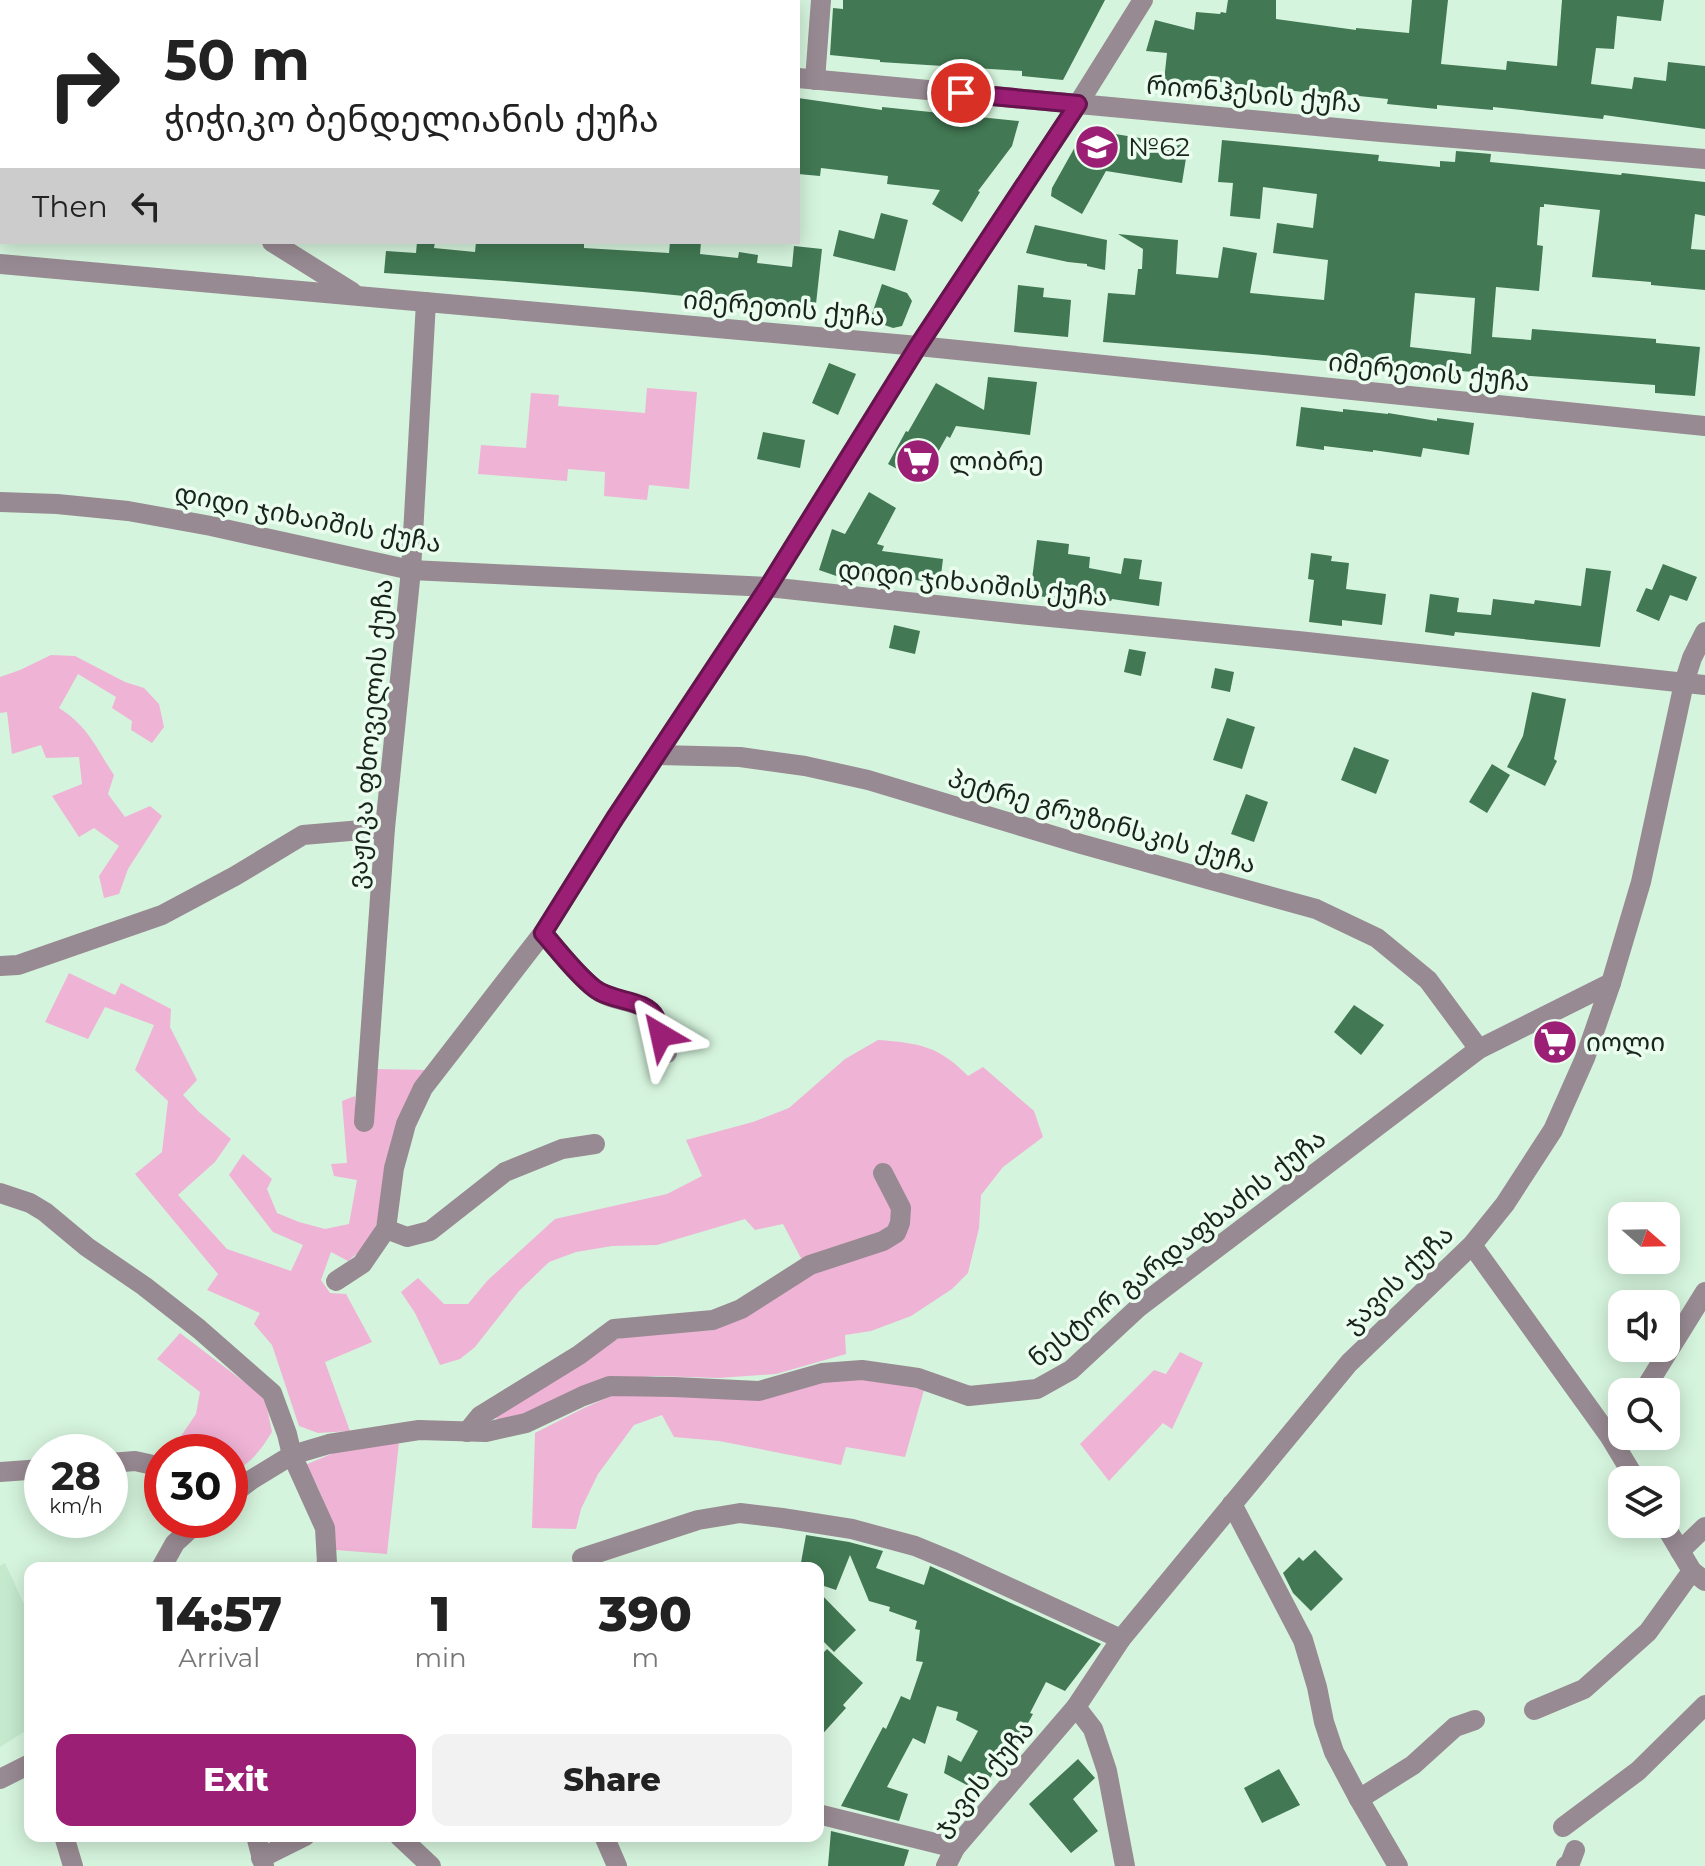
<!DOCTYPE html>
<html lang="en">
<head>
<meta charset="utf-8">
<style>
  :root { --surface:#fff; --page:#f2f2f2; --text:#222; --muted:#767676; --accent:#9c1f76 }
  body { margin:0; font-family:Montserrat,"Noto Sans Georgian",sans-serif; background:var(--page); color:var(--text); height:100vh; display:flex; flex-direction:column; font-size:30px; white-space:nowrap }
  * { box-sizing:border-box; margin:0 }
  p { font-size:26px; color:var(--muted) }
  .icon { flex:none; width:44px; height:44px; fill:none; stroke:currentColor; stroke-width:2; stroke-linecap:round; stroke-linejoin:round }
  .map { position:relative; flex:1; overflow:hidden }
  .drawer { position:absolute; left:24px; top:1562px; width:800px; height:280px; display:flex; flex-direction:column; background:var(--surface); border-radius:16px; box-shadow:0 4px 20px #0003 }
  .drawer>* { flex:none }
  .guide { position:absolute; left:0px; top:0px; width:800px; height:244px; box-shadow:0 4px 20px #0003; background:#fff; color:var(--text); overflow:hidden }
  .needle { width:52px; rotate:110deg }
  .controls { position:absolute; left:1608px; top:1202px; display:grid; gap:16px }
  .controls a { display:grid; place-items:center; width:72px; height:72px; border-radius:16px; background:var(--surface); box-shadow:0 4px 20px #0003; font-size:40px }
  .speed { position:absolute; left:24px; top:1434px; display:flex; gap:16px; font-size:40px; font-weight:700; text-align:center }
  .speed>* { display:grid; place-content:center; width:104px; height:104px; border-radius:50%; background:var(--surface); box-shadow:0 4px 20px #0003; line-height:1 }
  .speed small { font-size:20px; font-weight:400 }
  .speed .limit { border:12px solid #d22; background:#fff; color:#111 }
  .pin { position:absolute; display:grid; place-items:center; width:68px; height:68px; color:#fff; margin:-34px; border:4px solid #fff; border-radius:50%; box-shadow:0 2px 8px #0007 }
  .me { position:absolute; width:88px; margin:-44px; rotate:324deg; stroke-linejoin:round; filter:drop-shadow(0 0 6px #0008) }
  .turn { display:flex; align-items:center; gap:28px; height:168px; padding:0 32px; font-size:36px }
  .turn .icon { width:104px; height:104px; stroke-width:2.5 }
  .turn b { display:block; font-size:56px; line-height:68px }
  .then { display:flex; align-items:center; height:76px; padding:0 32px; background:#0003; gap:16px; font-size:30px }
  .eta { display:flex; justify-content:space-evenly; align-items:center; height:136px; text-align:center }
  .eta b { font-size:48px; font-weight:800; line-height:56px }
  .action { display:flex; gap:16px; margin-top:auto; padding:16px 32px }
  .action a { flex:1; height:92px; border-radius:16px; background:var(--accent); color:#fff; font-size:32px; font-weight:800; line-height:92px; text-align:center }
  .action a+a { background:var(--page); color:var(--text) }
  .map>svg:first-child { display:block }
</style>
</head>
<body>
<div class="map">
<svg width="1705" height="1866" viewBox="0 0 1705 1866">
  <rect width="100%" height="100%" fill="#d5f4dd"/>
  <path fill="#c4e9cd" d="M 5,1563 L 30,1617 L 30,1728 L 0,1747 L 0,1566 Z"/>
  <g fill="#efb3d5">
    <path d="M 647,388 L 697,392 L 689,489 L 649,485 L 647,500 L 604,496 L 605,472 L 568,469 L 567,481 L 478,474 L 481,445 L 526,448 L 531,393 L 559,395 L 558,406 L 645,413 Z"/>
    <path d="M 51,655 L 75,656 L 125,682 L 144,688 L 159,704 L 164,727 L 152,743 L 131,730 L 132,721 L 112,708 L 116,697 L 78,674 L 59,708 C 88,726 96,748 114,775 L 108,794 L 125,817 L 150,806 L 162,816 L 128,869 L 119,894 L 104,898 L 99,876 L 119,846 L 94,828 L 79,837 L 52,796 L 82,784 L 79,757 L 46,758 L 41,745 L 12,754 L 7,712 L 0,713 L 0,677 L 20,670 Z"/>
    <path d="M 69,973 L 115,995 L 121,983 L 171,1009 L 170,1027 L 197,1080 L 183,1095 L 199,1112 L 231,1139 L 215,1162 L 178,1195 L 227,1249 L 291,1271 L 303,1245 L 273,1232 L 229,1175 L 243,1154 L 272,1179 L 267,1189 L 277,1213 L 299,1222 L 325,1229 L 349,1224 L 357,1180 L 334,1176 L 331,1164 L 347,1163 L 342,1101 L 355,1096 L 356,1122 L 376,1069 L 429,1070 L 377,1223 L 367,1245 L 348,1261 L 331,1252 L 321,1280 L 330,1293 L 346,1294 L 372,1342 L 325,1362 L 350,1431 L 318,1433 L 299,1426 L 272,1345 L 254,1324 L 260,1313 L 207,1290 L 218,1274 L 135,1174 L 162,1152 L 168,1101 L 135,1070 L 154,1025 L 105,1007 L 88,1039 L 45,1022 Z"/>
    <path d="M 878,1040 C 919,1043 939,1046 968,1076 L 983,1067 L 1034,1111 L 1043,1137 L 1003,1167 L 981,1195 L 979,1228 L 968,1273 L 952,1289 L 911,1316 L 871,1331 L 845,1335 L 846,1354 L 776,1374 L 719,1378 L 656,1376 L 621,1379 L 501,1422 L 496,1418 L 501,1412 L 584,1357 L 617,1339 L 644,1334 L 714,1330 L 760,1305 L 803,1262 L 783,1224 L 755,1230 L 745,1219 L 657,1245 L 612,1246 L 576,1252 L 549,1262 L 519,1291 L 475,1347 L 460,1359 L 440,1365 L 415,1313 L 401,1292 L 418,1278 L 444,1304 L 468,1304 L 487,1281 L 555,1219 L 667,1194 L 702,1176 L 686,1140 L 753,1122 L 789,1108 L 845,1059 Z"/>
    <path d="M 180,1333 L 265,1398 L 272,1432 C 260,1451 251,1464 230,1474 L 230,1452 L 187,1452 L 177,1442 L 196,1414 L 200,1392 L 157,1359 Z"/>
    <path d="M 1180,1352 L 1203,1363 L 1172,1429 L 1163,1423 L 1109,1481 L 1080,1444 L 1154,1370 L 1166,1374 Z"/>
    <path d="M 843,1378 L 879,1380 L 924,1390 L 905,1457 L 846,1447 L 841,1465 L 719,1441 L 674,1437 L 662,1415 L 634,1425 L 598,1474 L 581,1509 L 576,1529 L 532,1528 L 535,1433 L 584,1408 L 618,1393 Z"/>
    <path d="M 399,1442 L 387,1554 L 336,1550 C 330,1519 323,1491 305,1465 L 343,1449 Z"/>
  </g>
  <g fill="#427853" fill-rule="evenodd">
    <path d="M 843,0 L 1105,0 L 1063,80 L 1022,76 L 1022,71 L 880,62 L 880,60 L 830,55 L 833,8 L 843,9 Z"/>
    <path d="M 1228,0 L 1276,0 L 1276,19 L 1356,30 L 1356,28 L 1409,33 L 1412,0 L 1448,0 L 1441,64 L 1506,70 L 1507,61 L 1557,66 L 1562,0 L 1664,0 L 1661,21 L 1617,16 L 1614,49 L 1596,48 L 1591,84 L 1632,89 L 1634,77 L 1666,81 L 1668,62 L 1705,66 L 1705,129 L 1604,115 L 1603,119 L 1493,107 L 1493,110 L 1437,105 L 1437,109 L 1387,104 L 1388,99 L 1320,92 L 1320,94 L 1212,81 L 1211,86 L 1164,81 L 1167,53 L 1146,51 L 1155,20 L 1194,30 L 1196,12 L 1220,14 L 1221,12 L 1226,13 Z"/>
    <path d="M 798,98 L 882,110 L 882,107 L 1019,121 L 1012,146 L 978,191 L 980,192 L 962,222 L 932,204 L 940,190 L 887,184 L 888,176 L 821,168 L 820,176 L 798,174 Z"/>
    <path d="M 1085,129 L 1188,146 L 1182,183 L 1106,171 L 1082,214 L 1051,196 L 1052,188 Z"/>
    <path d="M 1222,140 L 1379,155 L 1378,161 L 1440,167 L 1440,161 L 1455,162 L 1456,151 L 1480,153 L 1491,154 L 1490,162 L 1621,175 L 1622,173 L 1705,182 L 1705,216 L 1695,214 L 1691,249 L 1705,250 L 1705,290 L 1651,285 L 1651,282 L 1592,277 L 1600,210 L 1544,204 L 1544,207 L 1540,207 L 1537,245 L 1543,246 L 1539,291 L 1496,287 L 1492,337 L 1531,340 L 1532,329 L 1656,339 L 1656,343 L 1700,347 L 1695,396 L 1655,393 L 1655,385 L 1460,371 L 1458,382 L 1433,379 L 1434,371 L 1252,354 L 1103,342 L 1108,293 L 1135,295 L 1138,269 L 1142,269 L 1143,249 L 1118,234 L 1178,240 L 1176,274 L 1218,278 L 1223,247 L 1257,253 L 1250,293 L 1324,300 L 1328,260 L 1273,253 L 1277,223 L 1313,228 L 1317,194 L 1263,187 L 1260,219 L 1230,216 L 1233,183 L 1218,182 ZM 1415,293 L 1475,298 L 1471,354 L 1410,347 Z"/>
    <path d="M 881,213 L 908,220 L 895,271 L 833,256 L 839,230 L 874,239 Z"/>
    <path d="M 1035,225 L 1107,240 L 1105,270 L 1087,266 L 1087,264 L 1068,262 L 1026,253 Z"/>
    <path d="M 417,242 L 435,242 L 434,248 L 475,252 L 476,242 L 584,242 L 584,248 L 669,253 L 670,242 L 701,242 L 700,254 L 738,258 L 739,252 L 758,255 L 757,263 L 792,267 L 794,246 L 822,249 L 815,313 L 715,302 L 715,299 L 643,292 L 505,281 L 384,273 L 386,251 L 416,253 Z"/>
    <path d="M 882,284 L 907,293 L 912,301 L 902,326 L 893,328 L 870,320 Z"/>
    <path d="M 1018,285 L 1044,288 L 1043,297 L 1071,300 L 1068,337 L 1014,332 Z"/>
    <path d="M 829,363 L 856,374 L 838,415 L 812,403 Z"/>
    <path d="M 988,377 L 1037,382 L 1030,435 L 956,426 L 950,438 L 947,436 L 921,482 L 888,464 L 906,431 L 908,432 L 936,383 L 984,410 Z"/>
    <path d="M 1301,407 L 1343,412 L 1343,409 L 1388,414 L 1388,413 L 1437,421 L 1437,418 L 1474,423 L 1469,455 L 1423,448 L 1421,457 L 1373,450 L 1373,452 L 1324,446 L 1324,450 L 1296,446 Z"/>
    <path d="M 763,432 L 805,440 L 800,468 L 757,459 Z"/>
    <path d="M 869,492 L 896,508 L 877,544 L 884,546 L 882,551 L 943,559 L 940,583 L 874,575 L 874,577 L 851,570 L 848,580 L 819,570 L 832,529 L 845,534 Z"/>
    <path d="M 1037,540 L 1069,544 L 1068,554 L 1090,557 L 1089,568 L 1121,574 L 1124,558 L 1142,560 L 1139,579 L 1162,582 L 1159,606 L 1112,599 L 1111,601 L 1085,597 L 1084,602 L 1030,595 Z"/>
    <path d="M 1311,553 L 1332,556 L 1331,561 L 1349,563 L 1346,589 L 1386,594 L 1382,625 L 1342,620 L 1342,626 L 1309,622 L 1314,580 L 1308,579 Z"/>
    <path d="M 1663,564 L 1697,577 L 1687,601 L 1670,595 L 1659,621 L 1636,611 L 1646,588 L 1652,590 Z"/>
    <path d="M 1586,568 L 1611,571 L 1600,647 L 1455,632 L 1454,636 L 1425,632 L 1430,594 L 1459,598 L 1457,612 L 1491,615 L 1493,599 L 1534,604 L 1535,600 L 1581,606 Z"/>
    <path d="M 894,625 L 920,631 L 915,654 L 889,648 Z"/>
    <path d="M 1129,649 L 1146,652 L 1141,676 L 1124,672 Z"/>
    <path d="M 1215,668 L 1234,672 L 1230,692 L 1211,688 Z"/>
    <path d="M 1532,692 L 1566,699 L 1554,759 L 1557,761 L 1545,786 L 1507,767 L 1523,736 Z"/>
    <path d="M 1227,718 L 1255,727 L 1242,769 L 1213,760 Z"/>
    <path d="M 1354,747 L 1389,760 L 1376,794 L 1341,780 Z"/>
    <path d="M 1492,764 L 1510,775 L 1487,813 L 1469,802 Z"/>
    <path d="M 1246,794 L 1268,802 L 1254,842 L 1231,834 Z"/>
    <path d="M 1354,1005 L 1384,1025 L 1361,1055 L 1334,1032 Z"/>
    <path d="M 806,1535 L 849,1542 L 883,1551 L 876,1568 L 924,1585 L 930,1566 L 1101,1644 L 1065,1691 L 1046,1682 L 1030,1713 L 1033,1714 L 1008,1759 L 1003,1755 L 982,1793 L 944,1773 L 948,1755 L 961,1762 L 978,1731 L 956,1720 L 958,1712 L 937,1706 L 925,1744 L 913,1738 L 887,1787 L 908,1794 L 899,1821 L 841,1806 L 883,1727 L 886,1729 L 901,1696 L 910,1700 L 923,1662 L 916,1661 L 920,1630 L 915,1629 L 917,1621 L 889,1611 L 890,1607 L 869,1601 L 850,1555 L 836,1590 L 818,1584 L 818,1568 L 800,1568 Z"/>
    <path d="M 1315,1550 L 1343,1579 L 1311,1611 L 1293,1593 L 1283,1573 L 1299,1557 L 1303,1561 Z"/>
    <path d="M 818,1591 L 856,1630 L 834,1652 L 818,1636 Z"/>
    <path d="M 827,1649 L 863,1683 L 843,1705 L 846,1708 L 818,1739 L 818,1658 Z"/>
    <path d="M 1078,1759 L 1095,1778 L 1073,1799 L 1098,1831 L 1071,1853 L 1029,1804 Z"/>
    <path d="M 1279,1769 L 1300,1805 L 1262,1823 L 1244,1788 Z"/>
    <path d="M 831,1831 L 909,1850 L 904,1866 L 828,1866 Z"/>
  </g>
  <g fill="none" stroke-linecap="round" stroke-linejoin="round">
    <g stroke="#988a92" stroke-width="20">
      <path d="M 0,2 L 2,2"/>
      <path d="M 0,70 L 2,71"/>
      <path d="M 798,78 L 1381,132 L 1705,159"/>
      <path d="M 815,80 L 821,0"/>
      <path d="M 272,242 L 352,292"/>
      <path d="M 0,264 L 918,346 L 1705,426"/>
      <path d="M 0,502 L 57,504 L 128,511 L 211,526 L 411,570 L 768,587 L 1019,614 L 1298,641 L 1705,685"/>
      <path d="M 658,755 L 740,757 L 805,766 L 868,780 L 1081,844 L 1316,909 L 1377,938 L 1428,980 L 1479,1049"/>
      <path d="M 543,933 C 559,951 575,973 594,988 C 611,1003 646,1000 655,1017 C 660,1028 663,1041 667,1053"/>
      <path d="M 0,966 L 18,965 L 162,915 L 235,876 L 303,835 L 385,828"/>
      <path d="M 364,1122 L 385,828 L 411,570 L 426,302"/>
      <path d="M 0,1193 L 30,1203 L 45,1212 L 87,1247 L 144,1286 L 199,1329 L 272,1393 L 287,1434 L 292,1455 L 325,1528 L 327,1563 L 325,1568"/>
      <path d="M 386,1229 L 407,1237 L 430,1231 L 505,1172 L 562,1149 L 595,1144"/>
      <path d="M 1472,1245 L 1610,1437 L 1636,1480"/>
      <path d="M 336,1281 L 362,1264 L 386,1229 L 394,1168 L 402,1139 L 406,1124 L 423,1088 L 543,933 L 615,818 L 768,587 L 918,346 L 1078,104 L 1143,0"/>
      <path d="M 1643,1392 L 1705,1292"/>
      <path d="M 467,1432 L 480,1416 L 579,1355 L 614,1329 L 713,1320 L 741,1309 L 810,1265 L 883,1241 L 896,1233 L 900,1223 L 901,1208 L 883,1173"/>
      <path d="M 110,1463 L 135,1461 L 162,1467"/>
      <path d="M 0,1472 L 42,1469"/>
      <path d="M 1232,1504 L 1303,1640 L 1317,1687 L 1324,1722 L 1334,1752 L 1359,1799 L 1398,1866"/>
      <path d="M 1664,1524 L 1692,1571 L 1705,1581"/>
      <path d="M 1680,1551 L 1705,1527"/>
      <path d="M 582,1558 L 698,1520 L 740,1513 L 782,1518 L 852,1529 L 915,1546 L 954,1562 L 1121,1639"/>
      <path d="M 1076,1707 L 1093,1729 L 1107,1771 L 1125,1866"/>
      <path d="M 1534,1710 L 1584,1689 L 1648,1632 L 1692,1571"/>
      <path d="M 1359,1799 L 1413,1765 L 1455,1727 L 1475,1720"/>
      <path d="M 818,1814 L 955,1848"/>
      <path d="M 1563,1827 L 1638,1771 L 1705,1705"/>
      <path d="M 64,1836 L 73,1866"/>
      <path d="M 256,1836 L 264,1866"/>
      <path d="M 399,1836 L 431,1866"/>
      <path d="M 604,1836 L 617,1866"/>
      <path d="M 261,1858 L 305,1836"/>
      <path d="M 946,1866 L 955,1848 L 1076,1707 L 1121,1639 L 1349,1363 L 1472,1245 L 1505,1204 L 1553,1130 L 1585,1058 L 1611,983"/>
      <path d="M 1566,1866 L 1570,1863 L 1575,1850"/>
    </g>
    <g stroke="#988a92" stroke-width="20">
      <path d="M 230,1496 L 251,1480 L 292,1455 L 329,1444 L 419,1430 L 486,1432 L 526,1423 L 583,1396 L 610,1386 L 674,1387 L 759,1391 L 822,1373 L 862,1370 L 918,1378 L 969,1396 L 1037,1389 L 1071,1370 L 1139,1307 L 1479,1049 L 1611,983 L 1641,882 L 1684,683 L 1692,658 L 1705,632"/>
      <path d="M 161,1568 L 175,1543 L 200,1520"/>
      <path d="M 0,1779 L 30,1764"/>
    </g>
  </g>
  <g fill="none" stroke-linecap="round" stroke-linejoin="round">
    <g stroke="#65144d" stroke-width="20">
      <path id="route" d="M 661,1035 C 659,1030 658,1023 655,1017 C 646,999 611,1002 594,988 C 575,973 559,951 543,933 L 615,818 L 768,587 L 918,346 L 1078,104 L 961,93"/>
    </g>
    <use href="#route" stroke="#9c1f76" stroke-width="14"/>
  </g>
  <defs>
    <g id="school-disc" transform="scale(2.3)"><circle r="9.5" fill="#9c1f76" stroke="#ebfdef"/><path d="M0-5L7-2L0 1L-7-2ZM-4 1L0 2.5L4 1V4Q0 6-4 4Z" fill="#fff"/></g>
    <g id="supermarket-disc" transform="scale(2.3)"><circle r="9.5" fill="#9c1f76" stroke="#ebfdef"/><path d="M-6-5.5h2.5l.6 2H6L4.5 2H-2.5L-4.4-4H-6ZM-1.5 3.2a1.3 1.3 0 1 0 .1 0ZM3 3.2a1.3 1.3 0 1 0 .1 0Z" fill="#fff"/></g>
  </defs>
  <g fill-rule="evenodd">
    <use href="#school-disc" x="1097" y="147"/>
    <use href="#supermarket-disc" x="918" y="461"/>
    <use href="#supermarket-disc" x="1555" y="1042"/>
  </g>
  <g text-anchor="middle" stroke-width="7" stroke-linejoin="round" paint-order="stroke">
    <g font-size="26" fill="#19241c" stroke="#ebfdef">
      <text transform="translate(1254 94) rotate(5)" y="9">რიონჰესის ქუჩა</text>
      <text transform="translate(784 308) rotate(5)" y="9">იმერეთის ქუჩა</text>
      <text transform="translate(1429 372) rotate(6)" y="9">იმერეთის ქუჩა</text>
      <text transform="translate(308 518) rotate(11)" y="9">დიდი ჯიხაიშის ქუჩა</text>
      <text transform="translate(973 583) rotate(6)" y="9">დიდი ჯიხაიშის ქუჩა</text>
      <text transform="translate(370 734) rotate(-85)" y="9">ვაჟიკა ფხოველის ქუჩა</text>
      <text transform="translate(1102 821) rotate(16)" y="9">პეტრე გრუზინსკის ქუჩა</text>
      <text transform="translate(1177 1248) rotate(-38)" y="9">ნესტორ გარდაფხაძის ქუჩა</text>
      <text transform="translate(1398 1279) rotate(-44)" y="9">ჯავის ქუჩა</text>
      <text transform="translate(983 1778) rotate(-50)" y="9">ჯავის ქუჩა</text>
    </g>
    <g font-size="26" fill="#19241c" stroke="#ebfdef" text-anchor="start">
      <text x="1128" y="156">№62</text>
      <text x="949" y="470">ლიბრე</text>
      <text x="1586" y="1051">იოლი</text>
    </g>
  </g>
</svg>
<div class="controls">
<a><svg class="needle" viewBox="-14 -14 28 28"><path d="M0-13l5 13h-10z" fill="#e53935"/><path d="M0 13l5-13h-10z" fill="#767676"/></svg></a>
<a><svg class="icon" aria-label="sound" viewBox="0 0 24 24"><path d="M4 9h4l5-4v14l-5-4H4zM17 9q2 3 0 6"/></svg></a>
<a><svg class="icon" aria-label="search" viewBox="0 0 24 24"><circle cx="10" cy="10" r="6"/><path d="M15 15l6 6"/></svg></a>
<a><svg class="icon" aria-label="layers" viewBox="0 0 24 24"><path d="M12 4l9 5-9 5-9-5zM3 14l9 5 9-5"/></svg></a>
</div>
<div class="speed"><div>28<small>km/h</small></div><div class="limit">30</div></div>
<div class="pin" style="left:961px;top:93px;background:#d93025"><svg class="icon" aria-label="arrive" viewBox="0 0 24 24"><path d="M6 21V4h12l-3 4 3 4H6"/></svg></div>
<svg class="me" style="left:661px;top:1035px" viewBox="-20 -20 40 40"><path d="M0-17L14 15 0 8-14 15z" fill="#9c1f76" stroke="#fff" stroke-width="4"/></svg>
<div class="guide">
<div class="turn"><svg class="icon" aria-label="right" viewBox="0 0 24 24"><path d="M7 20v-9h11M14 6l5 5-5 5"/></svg><div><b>50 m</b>ჭიჭიკო ბენდელიანის ქუჩა</div></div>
<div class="then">Then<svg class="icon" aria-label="left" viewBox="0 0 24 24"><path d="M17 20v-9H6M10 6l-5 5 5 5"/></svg></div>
</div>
<section class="drawer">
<div class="eta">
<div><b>14:57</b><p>Arrival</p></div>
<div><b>1</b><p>min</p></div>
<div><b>390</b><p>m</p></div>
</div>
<div class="action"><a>Exit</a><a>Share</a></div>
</section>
</div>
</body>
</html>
